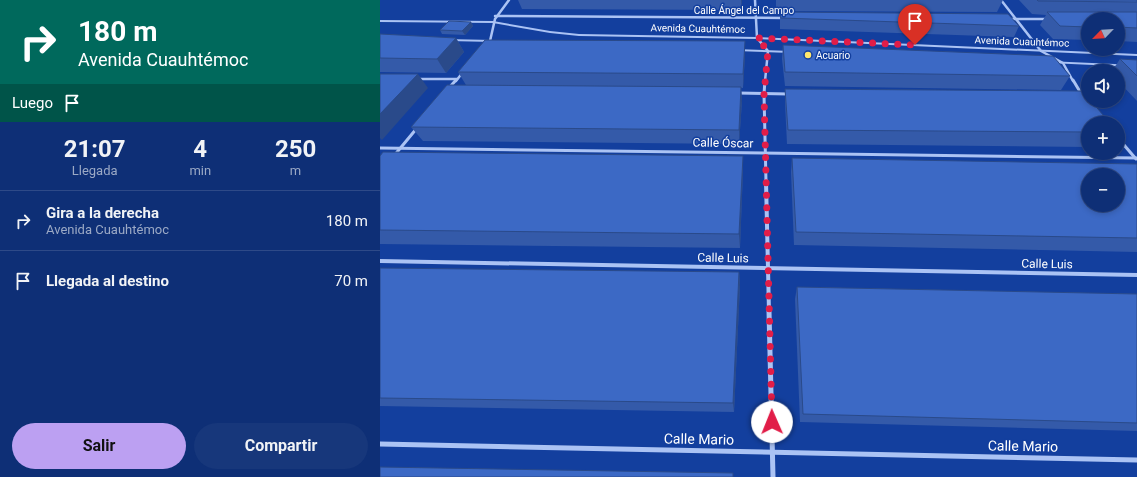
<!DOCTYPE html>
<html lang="es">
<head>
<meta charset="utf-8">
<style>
  :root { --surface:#0e2f76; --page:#17377b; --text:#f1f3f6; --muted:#9ba9c5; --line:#2e4a88; --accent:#bca0f2 }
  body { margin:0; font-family:Roboto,sans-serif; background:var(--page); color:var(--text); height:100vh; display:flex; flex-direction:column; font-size:15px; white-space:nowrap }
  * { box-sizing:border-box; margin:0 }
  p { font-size:13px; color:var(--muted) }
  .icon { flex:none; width:22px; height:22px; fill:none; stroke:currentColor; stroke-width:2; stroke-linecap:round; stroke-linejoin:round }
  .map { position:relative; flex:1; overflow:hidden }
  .panel { display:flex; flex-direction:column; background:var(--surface); width:380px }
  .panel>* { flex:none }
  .top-card { background:#00695c; color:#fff; overflow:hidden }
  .needle { width:26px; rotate:245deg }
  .controls { position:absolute; left:701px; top:12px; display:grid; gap:8px }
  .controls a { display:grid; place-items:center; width:44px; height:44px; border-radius:50%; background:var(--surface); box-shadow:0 2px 6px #0003,0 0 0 1px var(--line); font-size:20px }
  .pin { position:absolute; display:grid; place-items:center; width:34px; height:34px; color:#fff; margin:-41px -17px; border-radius:50% 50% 50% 0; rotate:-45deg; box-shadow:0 0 4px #0007 }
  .pin .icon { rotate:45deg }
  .me { position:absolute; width:44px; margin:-22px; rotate:359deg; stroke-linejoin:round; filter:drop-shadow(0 0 3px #0008) }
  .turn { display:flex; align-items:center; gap:14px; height:84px; padding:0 12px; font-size:18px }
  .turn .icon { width:52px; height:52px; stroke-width:2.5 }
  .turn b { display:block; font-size:28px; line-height:34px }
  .then { display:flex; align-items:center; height:38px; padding:0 12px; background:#0003; gap:8px; font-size:15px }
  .eta { display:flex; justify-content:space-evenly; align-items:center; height:68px; text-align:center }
  .eta b { font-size:24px; font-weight:700; line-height:28px }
  .primary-button { display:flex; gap:8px; margin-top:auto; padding:8px 12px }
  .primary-button a { flex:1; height:46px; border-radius:24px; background:var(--accent); color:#111; font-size:16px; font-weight:700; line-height:46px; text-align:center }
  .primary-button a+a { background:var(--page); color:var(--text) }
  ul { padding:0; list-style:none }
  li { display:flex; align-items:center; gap:12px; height:60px; padding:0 12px; border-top:1px solid var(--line) }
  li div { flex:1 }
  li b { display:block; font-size:15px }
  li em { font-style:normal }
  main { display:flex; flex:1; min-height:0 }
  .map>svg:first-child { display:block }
</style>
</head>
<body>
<main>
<section class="panel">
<div class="top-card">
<div class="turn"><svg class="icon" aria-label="right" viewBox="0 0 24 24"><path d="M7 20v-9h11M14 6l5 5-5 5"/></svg><div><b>180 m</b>Avenida Cuauhtémoc</div></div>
<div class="then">Luego<svg class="icon" aria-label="arrive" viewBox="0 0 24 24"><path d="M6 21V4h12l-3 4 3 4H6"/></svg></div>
</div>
<div class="eta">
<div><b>21:07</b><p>Llegada</p></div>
<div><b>4</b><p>min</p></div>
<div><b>250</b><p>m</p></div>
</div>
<ul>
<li><svg class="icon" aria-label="right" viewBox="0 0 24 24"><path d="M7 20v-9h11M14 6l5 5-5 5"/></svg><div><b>Gira a la derecha</b><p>Avenida Cuauhtémoc</p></div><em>180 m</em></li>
<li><svg class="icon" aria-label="arrive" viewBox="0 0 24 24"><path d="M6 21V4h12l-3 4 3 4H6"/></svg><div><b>Llegada al destino</b></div><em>70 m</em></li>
</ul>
<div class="primary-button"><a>Salir</a><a>Compartir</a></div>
</section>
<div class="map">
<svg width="757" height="477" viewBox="0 0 757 477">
  <rect width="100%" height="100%" fill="#133f9e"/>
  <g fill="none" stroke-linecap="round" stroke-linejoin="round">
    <g stroke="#abc3f4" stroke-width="2.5">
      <path d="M 375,0 L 377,38 L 388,51 L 385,81"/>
      <path d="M 621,0 L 661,51 L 683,63 L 693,81"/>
      <path d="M 115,16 L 404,18"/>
      <path d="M 628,19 L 668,19"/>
      <path d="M 108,43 L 110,41 L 115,19 L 129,0"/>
      <path d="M 36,79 L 77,79"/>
      <path d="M 76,81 L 83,72"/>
    </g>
    <g stroke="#abc3f4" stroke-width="3">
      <path d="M 385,80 L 384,94 L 386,182"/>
      <path d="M 693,80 L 702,95"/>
      <path d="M 69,88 L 76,80"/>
      <path d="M 358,93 L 409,94"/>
      <path d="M 738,138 L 756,159"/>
      <path d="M 0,148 L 757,158"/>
      <path d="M 13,157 L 37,128"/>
    </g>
    <g stroke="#abc3f4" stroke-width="4">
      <path d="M 386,181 L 389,312"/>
      <path d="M 0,261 L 757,275"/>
    </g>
    <g stroke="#abc3f4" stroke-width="5">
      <path d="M 389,311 L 393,477"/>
      <path d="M 0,444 L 757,460"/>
    </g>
    <g fill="#abc3f4" fill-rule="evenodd">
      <path d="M 0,20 L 113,21 L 170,31 L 199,34 L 377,37 L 757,54 L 757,56 L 377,39 L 199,36 L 170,33 L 113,23 L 0,22 Z"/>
      <path d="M 66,39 L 113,40 L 115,41 L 113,42 L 68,41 L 66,41 Z"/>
      <path d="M 354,49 L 411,51 L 413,52 L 411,53 L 356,51 L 354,50 Z"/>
      <path d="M 667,61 L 757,65 L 757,67 L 669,63 L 667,62 Z"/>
    </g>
  </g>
  <g fill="#345aa9">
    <path d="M 138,0 L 362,0 L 361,10 L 142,9 Z"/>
    <path d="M 396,0 L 623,0 L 617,12 L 396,11 Z"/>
    <path d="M 639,0 L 757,0 L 757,42 L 738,41 L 738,19 L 708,19 L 708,40 L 673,39 L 660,25 L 666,15 L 652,14 Z"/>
    <path d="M 400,12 L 639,26 L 634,37 L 400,29 Z"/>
    <path d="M 91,22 L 93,26 L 85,35 L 62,34 L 60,30 Z"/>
    <path d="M 0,34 L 76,38 L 84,52 L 66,73 L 0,72 Z"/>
    <path d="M 403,45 L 690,76 L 681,90 L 405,86 L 402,59 Z"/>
    <path d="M 365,55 L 363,88 L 361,88 L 362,101 L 359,144 L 43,141 L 31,127 L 86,85 L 78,72 Z"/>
    <path d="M 740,59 L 757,60 L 757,101 L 738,81 L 738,71 L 732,71 Z"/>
    <path d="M 405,89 L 708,123 L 708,147 L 407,144 L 405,103 Z"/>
    <path d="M 0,156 L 363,156 L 363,170 L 360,248 L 0,244 Z"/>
    <path d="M 412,158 L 757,164 L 757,252 L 414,245 L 411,172 Z"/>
    <path d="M 0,268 L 359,272 L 360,285 L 354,412 L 0,406 Z"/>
    <path d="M 417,287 L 757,294 L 757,431 L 420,422 L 415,299 Z"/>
  </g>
  <g fill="#2a4a8a">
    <path d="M 361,0 L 362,0 L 361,10 Z"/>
    <path d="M 91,22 L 93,26 L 85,35 L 82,31 Z"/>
    <path d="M 76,38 L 84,52 L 66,73 L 57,59 Z"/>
    <path d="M 365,41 L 365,55 L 363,88 L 363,74 Z"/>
    <path d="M 38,74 L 48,88 L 2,140 L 0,138 L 0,114 Z"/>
    <path d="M 361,87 L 362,101 L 359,144 L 359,130 Z"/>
    <path d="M 363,156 L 363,170 L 360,248 L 359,234 Z"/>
    <path d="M 359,272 L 360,285 L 354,412 L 353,403 Z"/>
  </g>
  <g fill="#3c69c5" stroke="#2a4a8a" fill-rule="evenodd">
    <path d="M 657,0 L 757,0 L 757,2 L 658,1 Z"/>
    <path d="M 400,12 L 628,14 L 639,26 L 401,18 Z"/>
    <path d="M 667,12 L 757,12 L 757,28 L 738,27 L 738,19 L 708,19 L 708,27 L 680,26 Z"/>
    <path d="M 69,21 L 91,22 L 82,31 L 60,30 Z"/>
    <path d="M 0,34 L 76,38 L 57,59 L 0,58 Z"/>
    <path d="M 105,40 L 365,41 L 363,74 L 78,72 Z"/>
    <path d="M 403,45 L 673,56 L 690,76 L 405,72 Z"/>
    <path d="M 740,59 L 757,60 L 757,76 Z"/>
    <path d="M 0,74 L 38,74 L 0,114 Z"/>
    <path d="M 67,85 L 361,87 L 359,130 L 31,127 Z"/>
    <path d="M 405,89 L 703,91 L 708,97 L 708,101 L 711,101 L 730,123 L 708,123 L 708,132 L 408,130 Z"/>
    <path d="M 3,152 L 363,156 L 359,234 L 0,230 L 0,156 Z"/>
    <path d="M 412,158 L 757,164 L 757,238 L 416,232 ZM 708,175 L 738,175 L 738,205 L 708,205 Z"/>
    <path d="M 0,268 L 359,272 L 353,403 L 0,398 Z"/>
    <path d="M 417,287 L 757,294 L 757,423 L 423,414 Z"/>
    <path d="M 0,467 L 353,473 L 353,477 L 0,477 Z"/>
  </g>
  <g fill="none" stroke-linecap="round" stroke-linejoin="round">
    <path stroke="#e11d48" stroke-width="7" stroke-dasharray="0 12.6" d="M 392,422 L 384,94 L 388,51 L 377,38 L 535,45"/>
  </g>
  <circle fill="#ffe76e" stroke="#133f9e" stroke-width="1.5" cx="428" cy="55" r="4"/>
  <g text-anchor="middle" stroke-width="3" stroke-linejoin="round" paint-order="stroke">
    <g font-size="10" fill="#fff" stroke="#133f9e">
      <text x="364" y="14">Calle Ángel del Campo</text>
      <text transform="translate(318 28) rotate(1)" y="4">Avenida Cuauhtémoc</text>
      <text transform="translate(642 41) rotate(2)" y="4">Avenida Cuauhtémoc</text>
    </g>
    <g font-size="10" fill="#fff" stroke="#133f9e" text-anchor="start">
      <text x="436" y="59">Acuario</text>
    </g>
    <g font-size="12" fill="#fff" stroke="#133f9e">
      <text transform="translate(343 143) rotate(1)" y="4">Calle Óscar</text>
      <text transform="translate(343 258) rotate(1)" y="4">Calle Luis</text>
      <text transform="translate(667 264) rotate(1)" y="4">Calle Luis</text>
    </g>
    <g font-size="14" fill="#fff" stroke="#133f9e">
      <text transform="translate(319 439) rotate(1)" y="5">Calle Mario</text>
      <text transform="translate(643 446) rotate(1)" y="5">Calle Mario</text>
    </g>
  </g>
</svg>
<div class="controls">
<a><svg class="needle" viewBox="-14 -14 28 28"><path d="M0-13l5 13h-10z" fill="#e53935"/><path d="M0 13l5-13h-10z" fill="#9ba9c5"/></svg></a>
<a><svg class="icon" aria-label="sound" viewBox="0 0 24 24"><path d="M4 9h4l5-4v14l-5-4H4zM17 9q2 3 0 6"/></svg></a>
<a>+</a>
<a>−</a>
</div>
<div class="pin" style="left:535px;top:45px;background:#d93025"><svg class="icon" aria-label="arrive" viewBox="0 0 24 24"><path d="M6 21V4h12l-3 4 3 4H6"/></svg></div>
<svg class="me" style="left:392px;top:422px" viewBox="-20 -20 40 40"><circle r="19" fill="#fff"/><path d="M0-13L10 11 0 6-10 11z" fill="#e11d48"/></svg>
</div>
</main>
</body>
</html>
